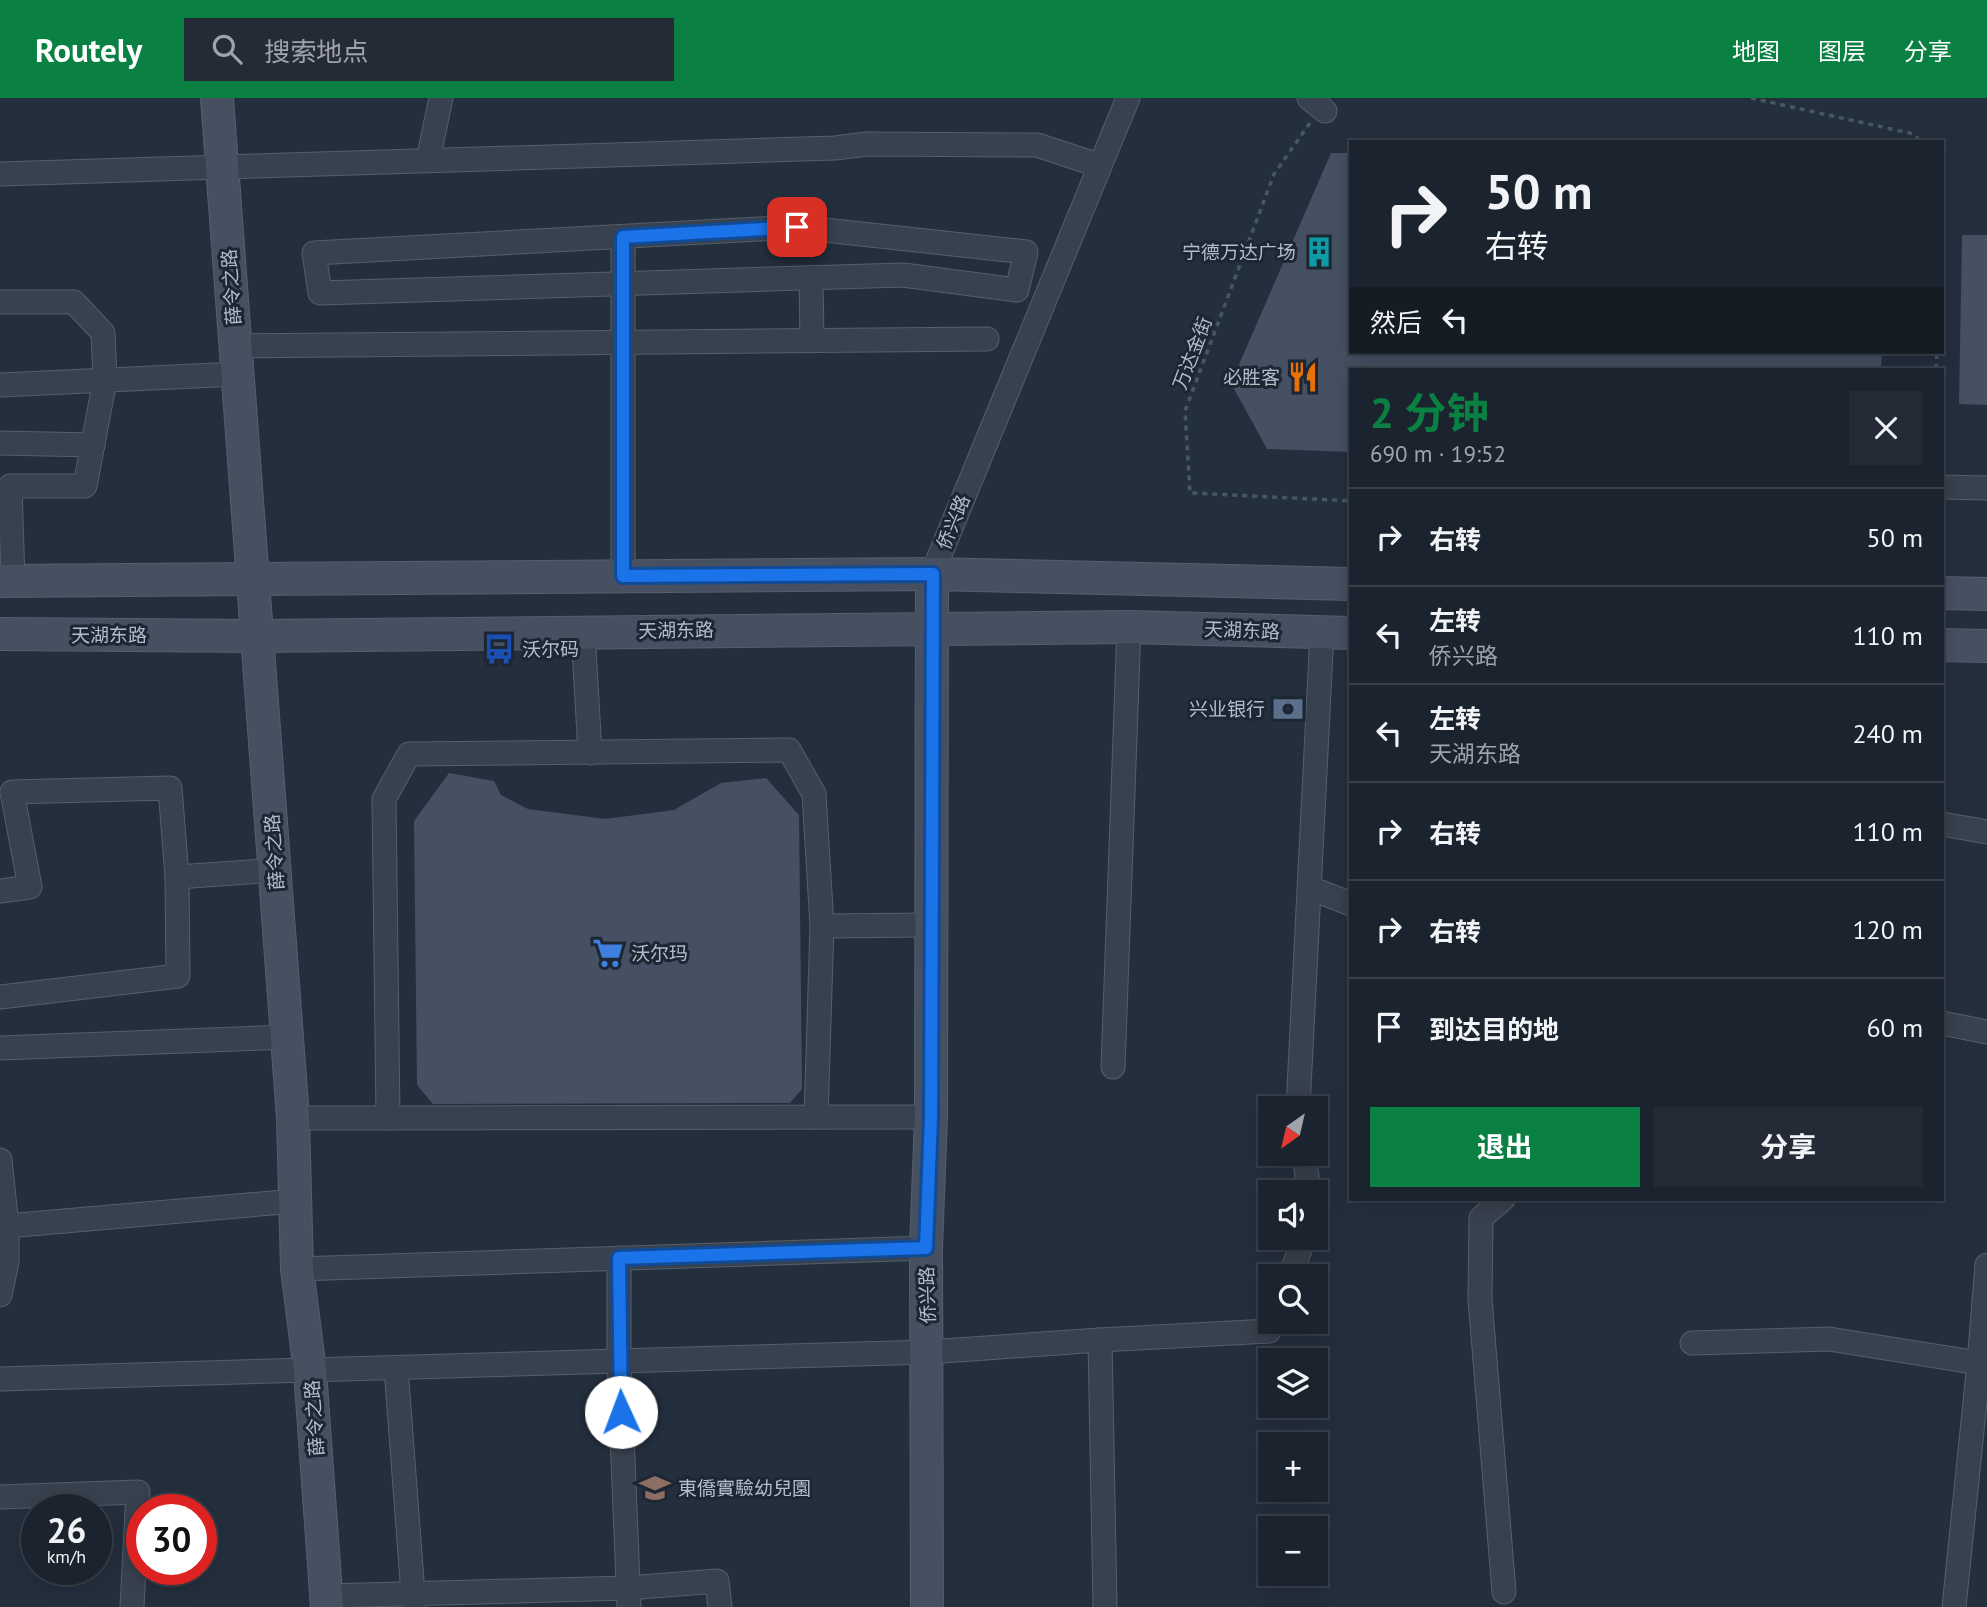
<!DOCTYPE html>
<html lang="zh">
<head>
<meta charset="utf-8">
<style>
  :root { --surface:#1b232e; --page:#242b36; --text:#f1f3f6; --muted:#a0a4aa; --line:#39404a; --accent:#0b8043 }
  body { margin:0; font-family:"PT Sans","Noto Sans SC",sans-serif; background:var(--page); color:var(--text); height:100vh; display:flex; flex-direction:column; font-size:26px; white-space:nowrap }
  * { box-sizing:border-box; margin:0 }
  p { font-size:23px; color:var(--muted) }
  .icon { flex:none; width:38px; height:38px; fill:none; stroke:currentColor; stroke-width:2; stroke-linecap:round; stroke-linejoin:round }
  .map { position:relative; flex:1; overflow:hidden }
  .drawer { position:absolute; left:1349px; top:270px; width:595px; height:833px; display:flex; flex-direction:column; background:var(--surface); border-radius:0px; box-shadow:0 4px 18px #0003,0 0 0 2px var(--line) }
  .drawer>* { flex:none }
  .banner { position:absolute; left:1349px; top:42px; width:595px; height:214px; border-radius:0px; box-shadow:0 4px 18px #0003,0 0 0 2px var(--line); background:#1b232e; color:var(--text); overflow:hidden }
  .needle { width:46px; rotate:214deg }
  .fabs { position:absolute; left:1258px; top:998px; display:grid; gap:14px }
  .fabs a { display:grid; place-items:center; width:70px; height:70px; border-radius:0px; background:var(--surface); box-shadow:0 4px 18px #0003,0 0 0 2px var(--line); font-size:35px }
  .speed { position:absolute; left:21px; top:1396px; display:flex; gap:14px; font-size:35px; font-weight:700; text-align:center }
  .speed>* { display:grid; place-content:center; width:91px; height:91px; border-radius:50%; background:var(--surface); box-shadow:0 4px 18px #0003,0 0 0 2px var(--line); line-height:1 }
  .speed small { font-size:18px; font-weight:400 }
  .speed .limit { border:10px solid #d22; background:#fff; color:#111 }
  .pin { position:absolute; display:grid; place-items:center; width:60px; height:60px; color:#fff; margin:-30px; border-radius:14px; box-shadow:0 4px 10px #0006 }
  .me { position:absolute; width:77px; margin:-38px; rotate:358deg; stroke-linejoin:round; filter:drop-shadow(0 0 5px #0008) }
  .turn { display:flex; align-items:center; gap:24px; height:147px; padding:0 21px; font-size:32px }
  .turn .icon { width:91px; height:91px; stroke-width:2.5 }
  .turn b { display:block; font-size:49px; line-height:60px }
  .then { display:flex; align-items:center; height:66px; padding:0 21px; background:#0003; gap:14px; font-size:26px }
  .round { display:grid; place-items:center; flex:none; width:74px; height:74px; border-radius:0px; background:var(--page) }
  .head { display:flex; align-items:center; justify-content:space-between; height:119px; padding:0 21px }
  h1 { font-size:42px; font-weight:700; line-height:52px; color:var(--accent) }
  .primary-button { display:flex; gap:14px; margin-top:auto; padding:14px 21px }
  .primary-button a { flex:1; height:80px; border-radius:0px; background:var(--accent); color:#fff; font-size:28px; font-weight:700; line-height:80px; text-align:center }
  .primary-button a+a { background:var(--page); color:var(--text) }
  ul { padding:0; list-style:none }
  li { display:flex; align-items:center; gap:21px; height:98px; padding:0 21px; border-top:2px solid var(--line) }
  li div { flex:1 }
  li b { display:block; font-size:26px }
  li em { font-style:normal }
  header { display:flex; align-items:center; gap:42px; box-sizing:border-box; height:98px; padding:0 35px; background:var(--accent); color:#fff }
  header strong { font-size:33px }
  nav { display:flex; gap:38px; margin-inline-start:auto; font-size:24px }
  .search { width:490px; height:63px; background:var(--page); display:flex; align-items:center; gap:18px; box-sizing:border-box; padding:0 24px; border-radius:0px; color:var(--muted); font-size:26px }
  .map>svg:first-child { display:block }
</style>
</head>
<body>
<header>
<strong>Routely</strong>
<div class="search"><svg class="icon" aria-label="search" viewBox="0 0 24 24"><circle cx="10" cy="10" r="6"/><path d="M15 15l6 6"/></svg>搜索地点</div>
<nav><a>地图</a><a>图层</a><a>分享</a></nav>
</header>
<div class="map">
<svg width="1987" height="1509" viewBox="0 0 1987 1509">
  <rect width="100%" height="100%" fill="#242f3e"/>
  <g fill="#455162">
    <path d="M 1331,55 L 1351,55 L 1351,254 L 1882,254 L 1881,271 L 1351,271 L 1351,354 L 1267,351 L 1231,285 Z"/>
    <path d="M 1962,137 L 1987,137 L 1987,307 L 1959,306 Z"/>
    <path d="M 449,675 L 494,683 L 501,697 L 528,711 L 605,721 L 674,712 L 721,685 L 766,680 L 799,717 L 802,991 L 790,1005 L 433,1006 L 417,987 L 414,723 Z"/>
  </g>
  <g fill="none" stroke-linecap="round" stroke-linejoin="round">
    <g stroke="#565f6c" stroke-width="25">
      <g id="street">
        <path d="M 1309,0 L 1325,13"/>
        <path d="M 428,62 L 441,0"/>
        <path d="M 0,76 L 835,50 L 867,46 L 1037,47 L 1098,67"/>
        <path d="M 797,129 L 1026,154 L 1017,192 L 903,177 L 320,195 L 314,155 Z"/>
        <path d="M 811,180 L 812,242"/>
        <path d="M 0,204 L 74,204 L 103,235 L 105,282 L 85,388 L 10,388 L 13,483"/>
        <path d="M 236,248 L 987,241"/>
        <path d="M 0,287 L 238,276"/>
        <path d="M 0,345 L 93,347"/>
        <path d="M 1942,389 L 1987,390"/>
        <path d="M 932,476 L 1128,0"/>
        <path d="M 623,478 L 623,139"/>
        <path d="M 583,533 L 590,655"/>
        <path d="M 1942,726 L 1987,734"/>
        <path d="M 177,779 L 276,772"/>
        <path d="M 1310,790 L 1351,806"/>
        <path d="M 0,793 L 30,789 L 12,694 L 170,690 L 177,779 L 178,878 L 0,899"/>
        <path d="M 1942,925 L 1987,934"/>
        <path d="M 0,950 L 287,939"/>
        <path d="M 1113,969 L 1129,529"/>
        <path d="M 1298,1010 L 1322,535"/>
        <path d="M 816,1019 L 822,828"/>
        <path d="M 293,1020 L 931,1019"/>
        <path d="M 388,1020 L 384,701 L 409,656 L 789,652 L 814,696 L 822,828 L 932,827"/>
        <path d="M 1304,1055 L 1309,1094"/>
        <path d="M 0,1062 L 7,1128"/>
        <path d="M 1503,1101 L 1481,1120 L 1480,1201 L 1504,1494"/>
        <path d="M 619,1160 L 619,1263 L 629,1509"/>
        <path d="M 297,1171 L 926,1150"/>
        <path d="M 1290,1178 L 1305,1139"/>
        <path d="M 0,1197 L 7,1164 L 7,1128 L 295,1103"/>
        <path d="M 1100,1242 L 1269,1233 L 1273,1223"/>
        <path d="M 1692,1245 L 1829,1241 L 1979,1265 L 1954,1509"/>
        <path d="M 1979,1265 L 1987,1167"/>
        <path d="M 396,1270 L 414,1509"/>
        <path d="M 0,1281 L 929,1254 L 1100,1242 L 1105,1509"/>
        <path d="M 0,1399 L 138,1394 L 132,1509"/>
        <path d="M 326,1498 L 628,1490 L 717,1483 L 720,1509"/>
      </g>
    </g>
    <g stroke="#565f6c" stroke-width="34">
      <g id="secondary">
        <path d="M 217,0 L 293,1020 L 297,1171 L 310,1273 L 327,1509"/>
        <path d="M 0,483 L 932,476 L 1351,486"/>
        <path d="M 1942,495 L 1987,496"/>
        <path d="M 0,536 L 259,538 L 1129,529 L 1351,535"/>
        <path d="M 1942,547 L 1987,548"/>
        <path d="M 927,1509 L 926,1150 L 931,1019 L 932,476"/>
      </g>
    </g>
    <g stroke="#44595c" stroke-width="3.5" stroke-dasharray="5 5" stroke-linecap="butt">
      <path d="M 1751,0 L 1914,36 L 1921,44"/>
      <path d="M 1310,25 L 1274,76 L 1185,313 L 1190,395 L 1351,403"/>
      <path d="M 1942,133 L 1942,182"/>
      <path d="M 1936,271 L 1937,254"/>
    </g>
    <use href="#street" stroke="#38414e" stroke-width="23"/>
    <use href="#secondary" stroke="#465061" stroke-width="32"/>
  </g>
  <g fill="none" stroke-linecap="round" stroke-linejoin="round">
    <g stroke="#114b97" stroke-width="18">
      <path id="route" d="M 621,1314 L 619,1160 L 926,1150 L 931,1019 L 933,476 L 623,478 L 623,139 L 797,129"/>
    </g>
    <use href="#route" stroke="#1a73e8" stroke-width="12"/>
  </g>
  <defs>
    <g id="building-bare" transform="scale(2.415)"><path d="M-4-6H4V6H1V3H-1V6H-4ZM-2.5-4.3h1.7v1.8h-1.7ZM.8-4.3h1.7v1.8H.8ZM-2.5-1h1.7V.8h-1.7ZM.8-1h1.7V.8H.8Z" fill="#0f9aa8" stroke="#1d2633" stroke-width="2.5" paint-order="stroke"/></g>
    <g id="restaurant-bare" transform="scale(2.415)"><path d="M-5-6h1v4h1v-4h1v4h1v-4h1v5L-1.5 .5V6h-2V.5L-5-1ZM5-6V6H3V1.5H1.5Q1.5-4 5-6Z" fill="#e8710a" stroke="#1d2633" stroke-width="2.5" paint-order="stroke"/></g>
    <g id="bus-bare" transform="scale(2.415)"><path d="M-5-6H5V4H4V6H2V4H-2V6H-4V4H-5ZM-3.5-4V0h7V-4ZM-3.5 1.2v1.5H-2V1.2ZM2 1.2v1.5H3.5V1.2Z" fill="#1a4fb4" stroke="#1d2633" stroke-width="2.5" paint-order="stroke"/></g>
    <g id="bank-bare" transform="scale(2.415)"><path d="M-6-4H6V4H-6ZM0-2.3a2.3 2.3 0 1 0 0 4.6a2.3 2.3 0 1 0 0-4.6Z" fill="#5c6f8a" stroke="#1d2633" stroke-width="2.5" paint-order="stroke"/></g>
    <g id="supermarket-bare" transform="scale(2.415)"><path d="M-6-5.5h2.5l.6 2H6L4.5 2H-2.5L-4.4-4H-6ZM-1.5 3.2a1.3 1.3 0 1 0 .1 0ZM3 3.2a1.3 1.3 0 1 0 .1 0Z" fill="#3f7fe0" stroke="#1d2633" stroke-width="2.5" paint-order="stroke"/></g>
    <g id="school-bare" transform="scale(2.415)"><path d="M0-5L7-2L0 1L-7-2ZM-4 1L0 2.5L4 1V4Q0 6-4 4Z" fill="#8d6e63" stroke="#1d2633" stroke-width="2.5" paint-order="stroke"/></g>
  </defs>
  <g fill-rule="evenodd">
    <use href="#building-bare" x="1319" y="154"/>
    <use href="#restaurant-bare" x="1303" y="279"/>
    <use href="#bus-bare" x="499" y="551"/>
    <use href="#bank-bare" x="1288" y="611"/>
    <use href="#supermarket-bare" x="608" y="855"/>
    <use href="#school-bare" x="655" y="1390"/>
  </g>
  <g text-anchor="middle" stroke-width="6" stroke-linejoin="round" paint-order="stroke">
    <g font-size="19" fill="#b4bcc9" stroke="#1d2633" text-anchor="end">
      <text x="1296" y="161">宁德万达广场</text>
      <text x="1280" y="286">必胜客</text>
      <text x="522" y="558" text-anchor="start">沃尔码</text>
      <text x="1265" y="618">兴业银行</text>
      <text x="631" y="862" text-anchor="start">沃尔玛</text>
      <text x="678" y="1397" text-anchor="start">東僑實驗幼兒園</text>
    </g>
    <g font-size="19" fill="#b4bcc9" stroke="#1d2633">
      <text transform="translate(231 189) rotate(-94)" y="7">薛令之路</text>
      <text transform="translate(1192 255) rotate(-69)" y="7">万达金街</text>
      <text transform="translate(953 424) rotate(-68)" y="7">侨兴路</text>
      <text transform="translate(676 532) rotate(-1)" y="7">天湖东路</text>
      <text transform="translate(1242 532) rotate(2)" y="7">天湖东路</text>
      <text x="109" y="544">天湖东路</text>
      <text transform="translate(274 754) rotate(-94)" y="7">薛令之路</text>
      <text transform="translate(927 1197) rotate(-92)" y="7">侨兴路</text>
      <text transform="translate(314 1320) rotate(-94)" y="7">薛令之路</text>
    </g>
  </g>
</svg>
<div class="fabs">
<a><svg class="needle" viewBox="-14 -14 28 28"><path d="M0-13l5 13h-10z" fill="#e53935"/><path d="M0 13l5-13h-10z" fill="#a0a4aa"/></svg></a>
<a><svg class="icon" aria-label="sound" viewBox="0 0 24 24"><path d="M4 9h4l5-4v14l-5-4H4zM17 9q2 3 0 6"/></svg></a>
<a><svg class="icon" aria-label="search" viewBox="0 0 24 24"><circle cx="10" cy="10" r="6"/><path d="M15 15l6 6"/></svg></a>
<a><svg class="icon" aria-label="layers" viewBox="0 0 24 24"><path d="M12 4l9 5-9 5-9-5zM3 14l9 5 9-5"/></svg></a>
<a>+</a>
<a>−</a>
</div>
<div class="speed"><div>26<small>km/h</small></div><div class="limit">30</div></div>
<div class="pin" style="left:797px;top:129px;background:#d93025"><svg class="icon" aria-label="arrive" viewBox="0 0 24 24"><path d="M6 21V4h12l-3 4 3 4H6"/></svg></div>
<svg class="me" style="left:621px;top:1314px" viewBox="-20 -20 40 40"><circle r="19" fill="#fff"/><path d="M0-13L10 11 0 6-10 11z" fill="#1a73e8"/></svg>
<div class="banner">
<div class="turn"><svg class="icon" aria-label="right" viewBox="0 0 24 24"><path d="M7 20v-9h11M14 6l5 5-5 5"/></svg><div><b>50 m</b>右转</div></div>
<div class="then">然后<svg class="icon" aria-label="left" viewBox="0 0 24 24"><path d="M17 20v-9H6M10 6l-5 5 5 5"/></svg></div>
</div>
<section class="drawer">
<div class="head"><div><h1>2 分钟</h1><p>690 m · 19:52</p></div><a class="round"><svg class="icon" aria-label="close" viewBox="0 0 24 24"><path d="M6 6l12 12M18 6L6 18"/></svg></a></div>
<ul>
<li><svg class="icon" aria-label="right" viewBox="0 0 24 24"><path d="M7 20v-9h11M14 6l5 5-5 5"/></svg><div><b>右转</b></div><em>50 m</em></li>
<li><svg class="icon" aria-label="left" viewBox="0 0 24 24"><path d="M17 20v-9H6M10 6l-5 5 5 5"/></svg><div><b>左转</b><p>侨兴路</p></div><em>110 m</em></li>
<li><svg class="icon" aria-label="left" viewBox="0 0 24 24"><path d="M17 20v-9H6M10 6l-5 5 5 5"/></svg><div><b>左转</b><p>天湖东路</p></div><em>240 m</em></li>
<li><svg class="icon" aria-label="right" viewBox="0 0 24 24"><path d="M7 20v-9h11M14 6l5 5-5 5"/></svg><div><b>右转</b></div><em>110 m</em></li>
<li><svg class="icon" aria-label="right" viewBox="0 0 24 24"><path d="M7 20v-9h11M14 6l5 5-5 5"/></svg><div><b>右转</b></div><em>120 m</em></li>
<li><svg class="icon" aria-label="arrive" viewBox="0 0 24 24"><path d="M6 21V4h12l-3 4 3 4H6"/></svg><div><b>到达目的地</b></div><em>60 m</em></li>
</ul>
<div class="primary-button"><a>退出</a><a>分享</a></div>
</section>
</div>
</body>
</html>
